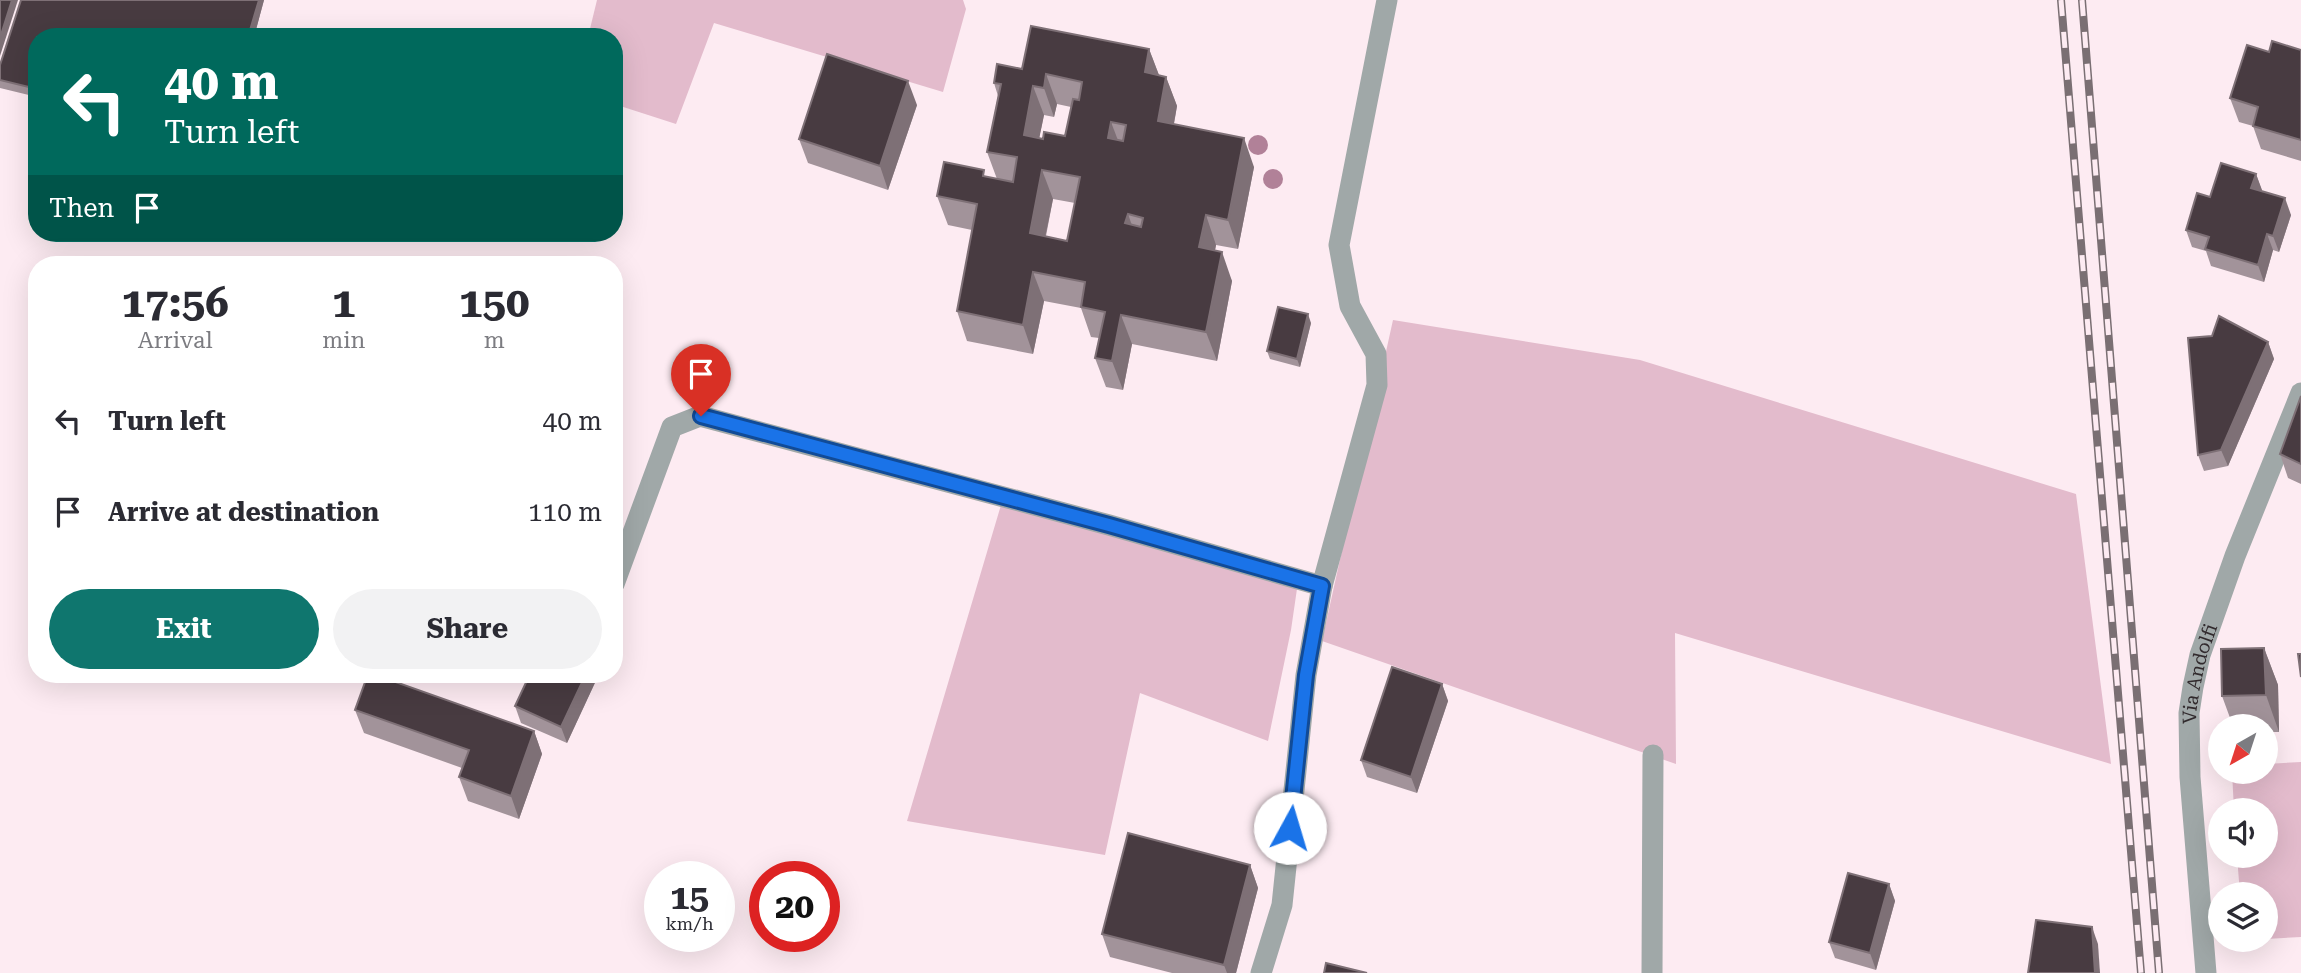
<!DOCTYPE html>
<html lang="en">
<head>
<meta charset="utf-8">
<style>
  :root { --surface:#fff; --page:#f2f2f3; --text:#2b2b33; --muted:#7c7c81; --accent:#0f766e }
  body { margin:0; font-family:"Roboto Serif",serif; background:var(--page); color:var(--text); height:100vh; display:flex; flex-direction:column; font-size:26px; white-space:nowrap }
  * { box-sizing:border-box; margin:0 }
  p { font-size:23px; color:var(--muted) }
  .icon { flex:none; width:38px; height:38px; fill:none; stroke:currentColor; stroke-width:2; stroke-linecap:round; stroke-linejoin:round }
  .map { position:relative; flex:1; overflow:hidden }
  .side { position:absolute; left:28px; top:256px; width:595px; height:427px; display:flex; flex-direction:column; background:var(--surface); border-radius:28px; box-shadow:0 7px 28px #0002 }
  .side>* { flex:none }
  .banner { position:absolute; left:28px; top:28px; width:595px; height:214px; border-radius:28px; box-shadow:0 7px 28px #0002; background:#00695c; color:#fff; overflow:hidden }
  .needle { width:46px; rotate:219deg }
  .fabs { position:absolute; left:2208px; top:714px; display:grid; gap:14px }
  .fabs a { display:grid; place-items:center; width:70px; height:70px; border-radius:50%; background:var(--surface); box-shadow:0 7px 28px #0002; font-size:35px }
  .speed { position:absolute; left:644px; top:861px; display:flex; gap:14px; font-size:35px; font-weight:700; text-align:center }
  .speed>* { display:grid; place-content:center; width:91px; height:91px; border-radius:50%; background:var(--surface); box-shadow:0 7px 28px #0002; line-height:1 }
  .speed small { font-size:18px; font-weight:400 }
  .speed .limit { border:10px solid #d22; background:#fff; color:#111 }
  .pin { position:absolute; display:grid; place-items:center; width:60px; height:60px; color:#fff; margin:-72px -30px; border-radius:50% 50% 50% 0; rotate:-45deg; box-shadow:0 0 7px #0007 }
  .pin .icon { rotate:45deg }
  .me { position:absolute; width:77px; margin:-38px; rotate:6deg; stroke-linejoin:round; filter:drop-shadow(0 0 5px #0008) }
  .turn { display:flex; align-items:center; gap:24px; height:147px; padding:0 21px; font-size:32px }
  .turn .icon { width:91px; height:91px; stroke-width:2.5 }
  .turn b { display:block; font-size:49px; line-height:60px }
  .then { display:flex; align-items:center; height:66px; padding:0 21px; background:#0003; gap:14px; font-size:26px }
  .eta { display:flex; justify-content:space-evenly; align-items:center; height:119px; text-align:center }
  .eta b { font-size:42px; font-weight:700; line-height:49px }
  .cta { display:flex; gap:14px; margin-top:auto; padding:14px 21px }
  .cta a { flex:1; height:80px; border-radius:42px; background:var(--accent); color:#fff; font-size:28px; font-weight:700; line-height:80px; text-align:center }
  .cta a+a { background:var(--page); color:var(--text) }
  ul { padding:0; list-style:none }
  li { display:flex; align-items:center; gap:21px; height:91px; padding:0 21px }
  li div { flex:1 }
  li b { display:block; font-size:26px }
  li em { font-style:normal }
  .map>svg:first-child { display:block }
</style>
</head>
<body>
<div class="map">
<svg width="2301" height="973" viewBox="0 0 2301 973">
  <rect width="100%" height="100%" fill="#fdebf2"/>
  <g fill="#e3bbcc">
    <path d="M 597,0 L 963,0 L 966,9 L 943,92 L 714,23 L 676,124 L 614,104 L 614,37 L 588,37 Z"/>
    <path d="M 1393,320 L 1640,360 L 2076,494 L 2111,764 L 1675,633 L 1676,764 L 1322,641 Z"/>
    <path d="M 1001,505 L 1299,575 L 1291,630 L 1268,741 L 1140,693 L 1105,855 L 907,821 Z"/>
    <path d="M 2301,762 L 2301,937 L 2266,939 L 2266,894 L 2240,894 L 2237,856 L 2266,856 L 2266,810 L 2234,810 L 2232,772 L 2266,772 L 2266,764 Z"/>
  </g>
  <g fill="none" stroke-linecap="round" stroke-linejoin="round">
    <g stroke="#a0a8a8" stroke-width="21">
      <path d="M 614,584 L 672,427 L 700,416 L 1109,525 L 1322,586 L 1377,385 L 1376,354 L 1350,306 L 1339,245 L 1387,0"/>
      <path d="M 1261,973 L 1282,905 L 1306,675 L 1322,586"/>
      <path d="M 1652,973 L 1653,755"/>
      <path id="s1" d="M 2206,973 L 2190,777 L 2189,713 L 2193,687 L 2200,655 L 2235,556 L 2301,393"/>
    </g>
    <g stroke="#7a6f73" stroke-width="8">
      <g id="rail">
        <path d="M 2061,0 L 2141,973"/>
        <path d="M 2082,0 L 2159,973"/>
      </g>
    </g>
    <use href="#rail" stroke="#fdebf2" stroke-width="5" stroke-dasharray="16" stroke-linecap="butt"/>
  </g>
  <g fill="#b18198">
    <circle cx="1258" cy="145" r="10"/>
    <circle cx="1273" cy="179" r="10"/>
  </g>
  <g fill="#a2939a" fill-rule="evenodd">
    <path d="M 21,0 L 264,0 L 254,37 L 37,37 L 37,97 L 0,88 L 0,65 Z"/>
    <path d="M 1149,49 L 1159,75 L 1166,77 L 1177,106 L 1174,124 L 1254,167 L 1238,249 L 1216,245 L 1215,250 L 1232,281 L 1217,361 L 1132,344 L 1123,390 L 1106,387 L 1095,358 L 1099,338 L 1091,337 L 1081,308 L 1044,301 L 1033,354 L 967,341 L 957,311 L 972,230 L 948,225 L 937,196 L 987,177 L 997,179 L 987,152 L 998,96 L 994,83 L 1022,69 ZM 1057,104 L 1071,107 L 1065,136 L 1043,139 L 1039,138 L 1044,115 L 1054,117 ZM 1053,199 L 1075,203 L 1067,241 L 1046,236 Z"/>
    <path d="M 2301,50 L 2301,161 L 2261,149 L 2253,126 L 2239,122 L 2230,98 L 2269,52 Z"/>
    <path d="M 917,105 L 888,190 L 808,163 L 799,139 Z"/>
    <path d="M 2256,174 L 2262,191 L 2291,215 L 2279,252 L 2273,250 L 2264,282 L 2211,266 L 2206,251 L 2192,247 L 2186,230 L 2210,197 Z"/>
    <path d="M 1311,323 L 1300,367 L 1270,359 L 1267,351 Z"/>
    <path d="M 2268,342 L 2274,359 L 2228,466 L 2204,471 L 2198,455 Z"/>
    <path d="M 2301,396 L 2301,484 L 2288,478 L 2280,454 Z"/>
    <path d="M 2264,648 L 2278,685 L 2279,732 L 2266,732 L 2266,726 L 2233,726 L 2222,696 Z"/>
    <path d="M 530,674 L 599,674 L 567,743 L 521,723 L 515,706 Z"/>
    <path d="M 1442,684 L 1448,701 L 1417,793 L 1367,777 L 1361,760 Z"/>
    <path d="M 355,710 L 534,731 L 542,754 L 519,819 L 468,801 L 459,777 L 462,768 L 364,733 Z"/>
    <path d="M 1250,865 L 1258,888 L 1236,973 L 1172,973 L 1110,957 L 1102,934 Z"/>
    <path d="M 1889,884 L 1895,901 L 1876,970 L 1835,958 L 1829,942 Z"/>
  </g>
  <g fill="#7e7076">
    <path d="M 12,0 L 18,0 L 0,56 L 0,38 Z"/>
    <path d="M 259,0 L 264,0 L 254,37 L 248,37 Z"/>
    <path d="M 1149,49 L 1160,78 L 1145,72 Z"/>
    <path d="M 1046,74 L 1057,104 L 1054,117 L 1044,88 Z"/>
    <path d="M 1166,77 L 1177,106 L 1169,150 L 1158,121 Z"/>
    <path d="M 908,81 L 917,105 L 888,190 L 880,166 Z"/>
    <path d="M 1033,86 L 1044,115 L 1034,164 L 1024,135 Z"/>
    <path d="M 1111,122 L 1122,151 L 1108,138 Z"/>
    <path d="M 1244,138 L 1254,167 L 1238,249 L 1228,220 Z"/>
    <path d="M 1042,170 L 1053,199 L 1040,262 L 1030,233 Z"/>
    <path d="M 2256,174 L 2262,190 L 2258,205 L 2251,188 Z"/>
    <path d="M 2285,198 L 2291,215 L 2279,252 L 2273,236 Z"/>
    <path d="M 1128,214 L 1138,243 L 1125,223 Z"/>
    <path d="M 1206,215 L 1216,245 L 1210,276 L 1199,247 Z"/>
    <path d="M 2267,234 L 2273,250 L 2264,282 L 2258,265 Z"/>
    <path d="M 1222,252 L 1232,281 L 1217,361 L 1206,332 Z"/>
    <path d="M 1033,272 L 1044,301 L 1033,354 L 1023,325 Z"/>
    <path d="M 1308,314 L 1311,323 L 1300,367 L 1297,359 Z"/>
    <path d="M 1121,315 L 1132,344 L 1123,390 L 1112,361 Z"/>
    <path d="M 2268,342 L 2274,359 L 2228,466 L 2221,450 Z"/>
    <path d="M 2264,648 L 2278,685 L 2279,732 L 2266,695 Z"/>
    <path d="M 586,674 L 599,674 L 567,743 L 561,727 Z"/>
    <path d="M 1442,684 L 1448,701 L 1417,793 L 1411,777 Z"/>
    <path d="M 534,731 L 542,754 L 519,819 L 511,796 Z"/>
    <path d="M 1250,865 L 1258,888 L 1236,973 L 1227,973 L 1224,965 Z"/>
    <path d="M 1889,884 L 1895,901 L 1876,970 L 1870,953 Z"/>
    <path d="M 2092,927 L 2098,944 L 2100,973 L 2095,973 Z"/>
  </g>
  <g fill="#483b41" stroke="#7e7076" stroke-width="2" fill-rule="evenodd">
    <path d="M 0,0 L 12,0 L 0,38 Z"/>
    <path d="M 21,0 L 259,0 L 248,37 L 37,37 L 37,89 L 0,80 L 0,65 Z"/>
    <path d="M 1031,26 L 1149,49 L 1145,72 L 1166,77 L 1158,121 L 1244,138 L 1228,220 L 1206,215 L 1199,247 L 1222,252 L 1206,332 L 1121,315 L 1112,361 L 1095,358 L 1105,312 L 1081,307 L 1085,282 L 1033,272 L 1023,325 L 957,311 L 977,204 L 937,196 L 944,162 L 984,170 L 983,176 L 1013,182 L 1017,157 L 987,152 L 1001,84 L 994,83 L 997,64 L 1022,69 ZM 1046,74 L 1082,82 L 1079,100 L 1073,99 L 1065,136 L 1044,132 L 1043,139 L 1024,135 L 1033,86 L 1044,88 ZM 1111,122 L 1126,125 L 1123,141 L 1108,138 ZM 1042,170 L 1080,177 L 1067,241 L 1030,233 ZM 1128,214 L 1143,218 L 1141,227 L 1125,223 Z"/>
    <path d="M 2272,41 L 2301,50 L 2301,140 L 2253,126 L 2258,107 L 2230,98 L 2247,45 L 2269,52 Z"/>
    <path d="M 827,54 L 908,81 L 880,166 L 799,139 Z"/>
    <path d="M 2221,163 L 2256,174 L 2251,188 L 2285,198 L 2273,236 L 2267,234 L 2258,265 L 2205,249 L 2209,237 L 2186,230 L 2197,193 L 2210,197 Z"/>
    <path d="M 1278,307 L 1308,314 L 1297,359 L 1267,351 Z"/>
    <path d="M 2219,316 L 2268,342 L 2221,450 L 2198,455 L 2188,338 L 2212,336 Z"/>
    <path d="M 2301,396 L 2301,464 L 2280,454 Z"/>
    <path d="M 2264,648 L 2266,695 L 2222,696 L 2221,649 Z"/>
    <path d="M 2298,654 L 2301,654 L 2301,677 Z"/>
    <path d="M 1392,667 L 1442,684 L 1411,777 L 1361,760 Z"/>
    <path d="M 368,674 L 373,674 L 534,731 L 511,796 L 459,777 L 469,750 L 355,710 Z"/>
    <path d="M 530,674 L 586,674 L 561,727 L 515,706 Z"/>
    <path d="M 1128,833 L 1250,865 L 1224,965 L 1102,934 Z"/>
    <path d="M 1848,873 L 1889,884 L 1870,953 L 1829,942 Z"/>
    <path d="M 2036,920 L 2092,927 L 2095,973 L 2028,973 Z"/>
    <path d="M 1326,963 L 1367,973 L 1324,973 Z"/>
  </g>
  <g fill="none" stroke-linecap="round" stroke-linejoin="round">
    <g stroke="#114b97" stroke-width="18">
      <path id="route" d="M 701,416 L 1109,525 L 1322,586 L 1306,675 L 1290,828"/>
    </g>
    <use href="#route" stroke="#1a73e8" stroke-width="12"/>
  </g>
  <g text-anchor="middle" stroke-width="7" stroke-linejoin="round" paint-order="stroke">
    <g font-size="19" fill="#312a2d" stroke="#fdebf2">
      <text dy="7" stroke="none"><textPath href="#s1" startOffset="301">Via Andolfi</textPath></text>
    </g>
  </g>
</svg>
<div class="fabs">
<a><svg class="needle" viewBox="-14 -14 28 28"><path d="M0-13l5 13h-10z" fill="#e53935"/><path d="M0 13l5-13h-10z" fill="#7c7c81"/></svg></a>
<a><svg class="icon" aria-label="sound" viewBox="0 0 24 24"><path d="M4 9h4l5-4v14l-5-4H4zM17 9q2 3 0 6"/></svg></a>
<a><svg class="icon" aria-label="layers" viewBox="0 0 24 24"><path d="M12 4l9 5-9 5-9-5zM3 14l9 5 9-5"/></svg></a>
</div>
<div class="speed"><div>15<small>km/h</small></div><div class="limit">20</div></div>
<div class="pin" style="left:701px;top:416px;background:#d93025"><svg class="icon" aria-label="arrive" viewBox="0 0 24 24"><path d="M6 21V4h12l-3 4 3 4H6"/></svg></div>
<svg class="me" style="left:1290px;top:828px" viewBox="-20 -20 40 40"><circle r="19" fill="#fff"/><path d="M0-13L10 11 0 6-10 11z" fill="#1a73e8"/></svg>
<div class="banner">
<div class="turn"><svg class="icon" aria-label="left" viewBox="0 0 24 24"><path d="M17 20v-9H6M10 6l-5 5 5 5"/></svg><div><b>40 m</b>Turn left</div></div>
<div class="then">Then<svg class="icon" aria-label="arrive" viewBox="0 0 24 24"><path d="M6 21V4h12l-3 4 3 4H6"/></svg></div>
</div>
<section class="side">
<div class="eta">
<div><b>17:56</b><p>Arrival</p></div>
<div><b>1</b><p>min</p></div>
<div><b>150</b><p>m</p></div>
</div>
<ul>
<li><svg class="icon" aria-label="left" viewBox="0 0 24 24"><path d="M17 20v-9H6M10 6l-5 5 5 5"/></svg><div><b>Turn left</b></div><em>40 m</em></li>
<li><svg class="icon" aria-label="arrive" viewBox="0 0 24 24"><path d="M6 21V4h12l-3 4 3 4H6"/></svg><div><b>Arrive at destination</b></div><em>110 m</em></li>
</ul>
<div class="cta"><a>Exit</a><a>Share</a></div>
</section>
</div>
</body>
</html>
